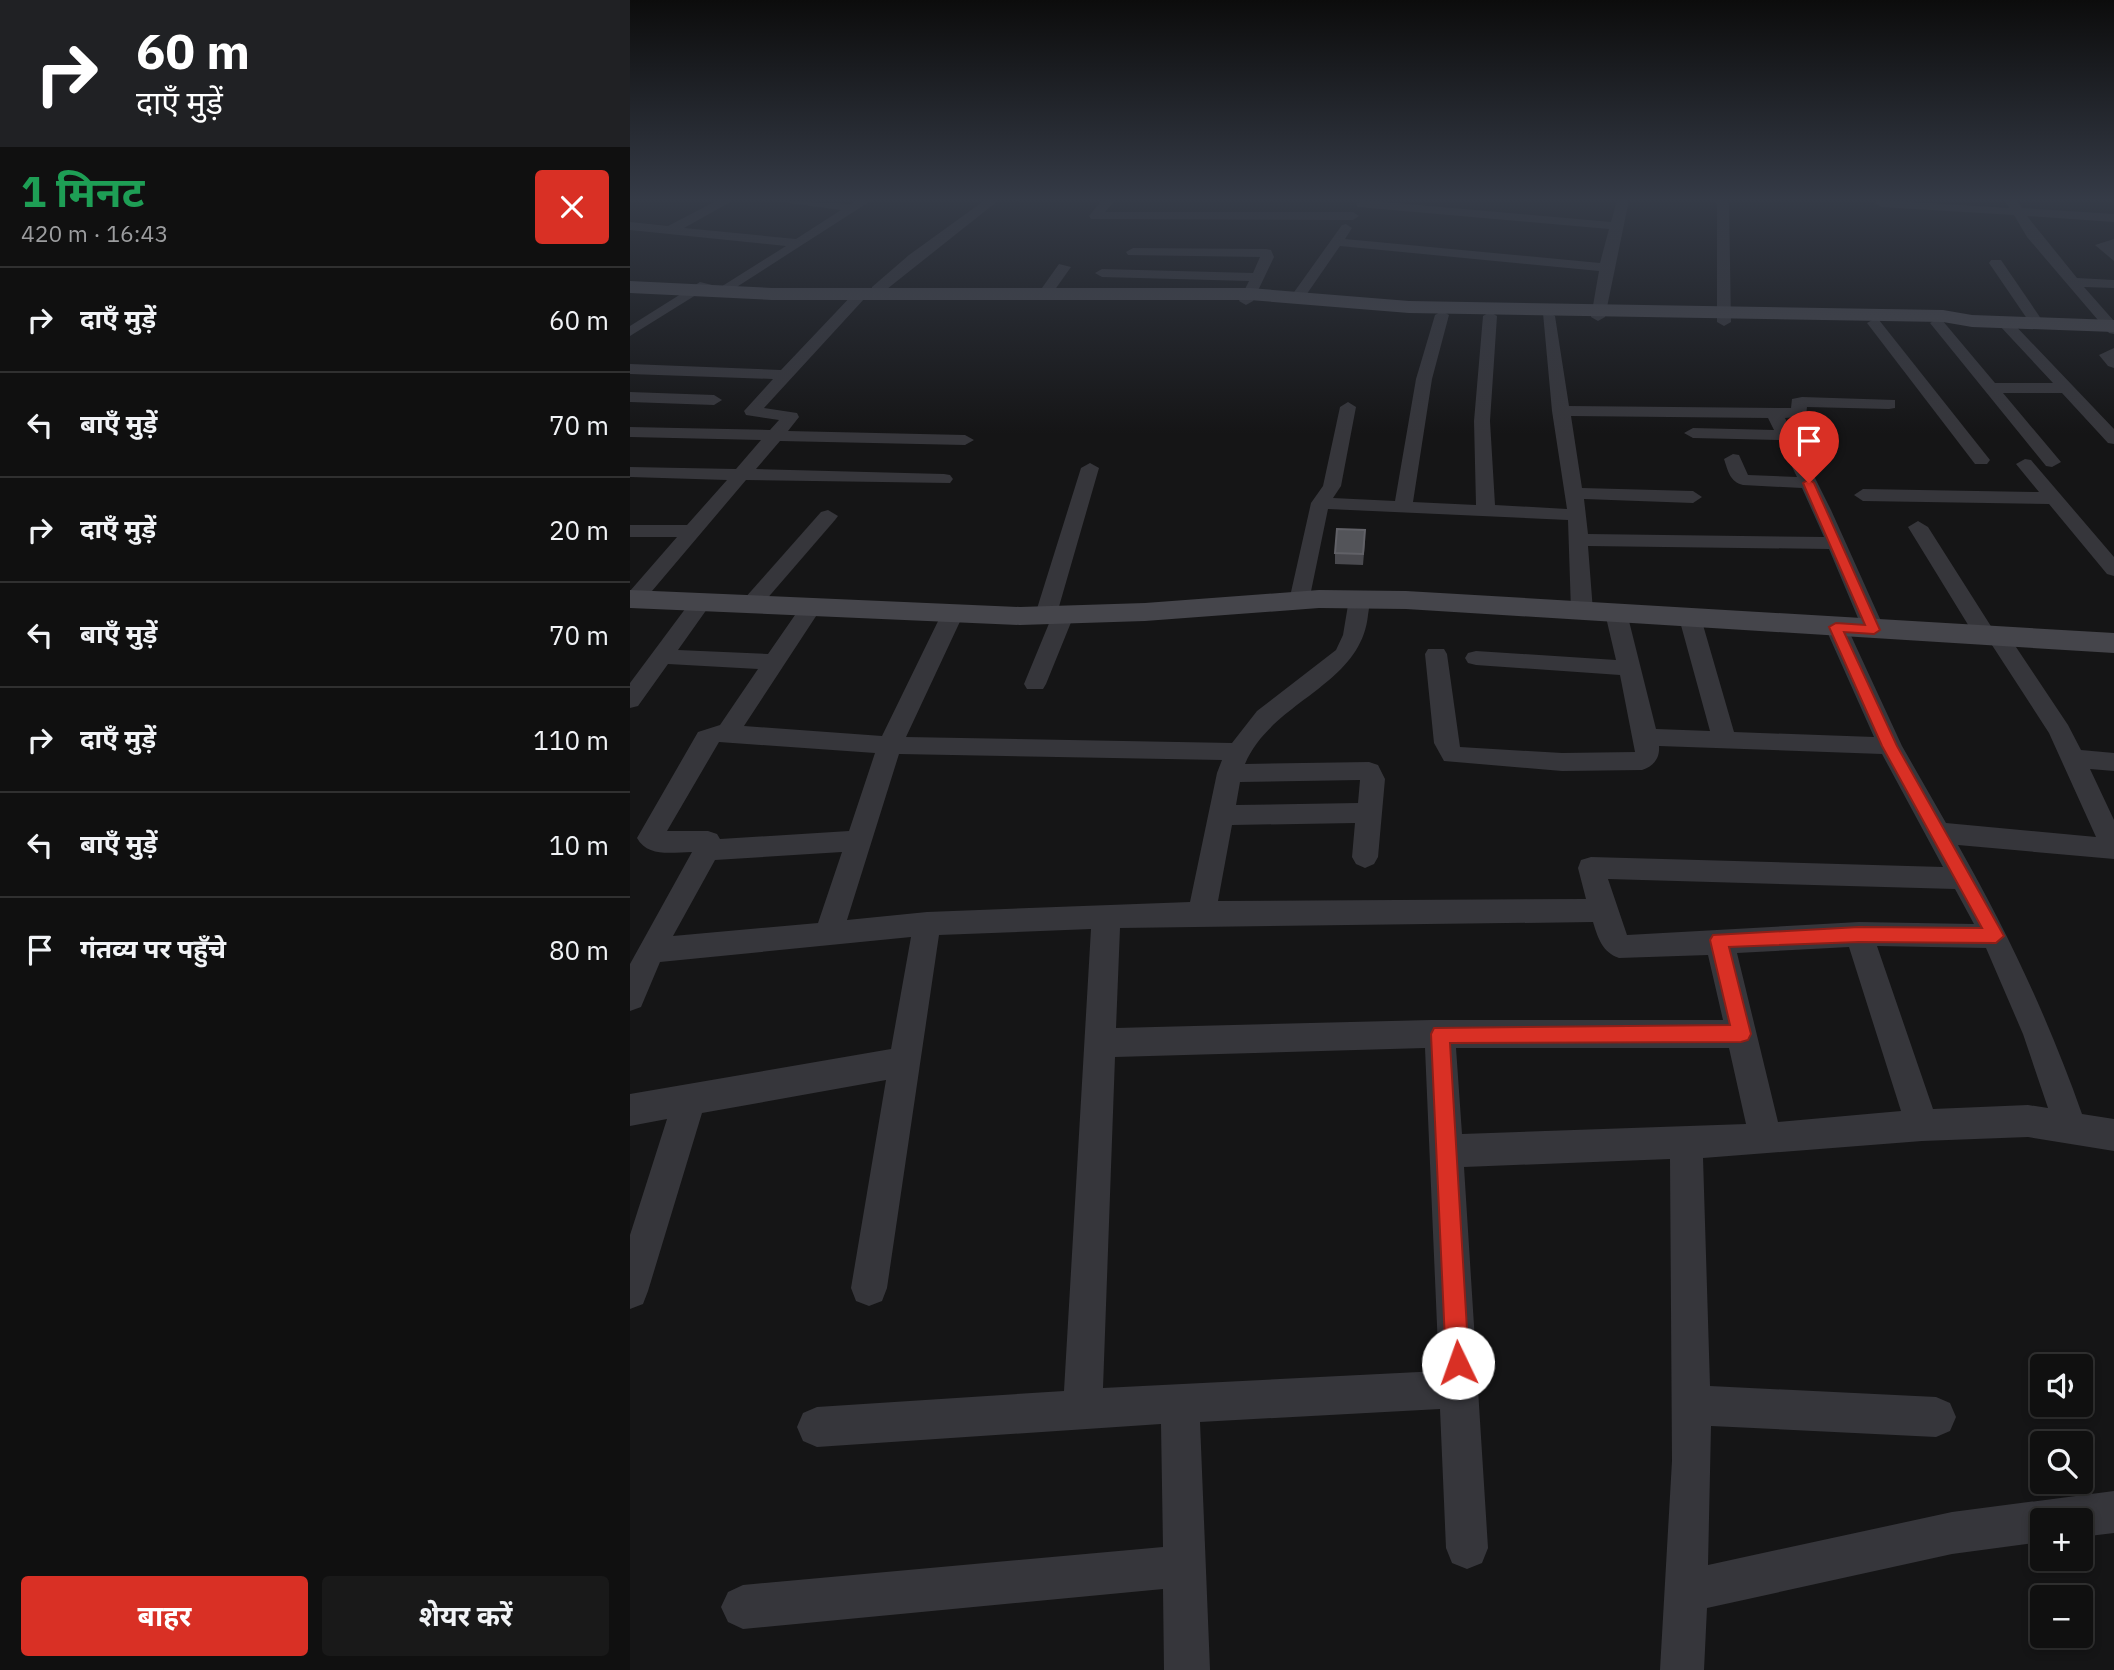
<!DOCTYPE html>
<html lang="hi">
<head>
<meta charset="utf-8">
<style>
  :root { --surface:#101010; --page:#191919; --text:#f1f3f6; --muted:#9c9d9f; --line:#303030; --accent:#d93025 }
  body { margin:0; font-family:"IBM Plex Sans","Noto Sans Devanagari",sans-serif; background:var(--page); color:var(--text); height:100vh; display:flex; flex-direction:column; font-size:26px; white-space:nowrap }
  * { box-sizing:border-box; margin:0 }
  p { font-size:23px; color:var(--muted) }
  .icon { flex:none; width:38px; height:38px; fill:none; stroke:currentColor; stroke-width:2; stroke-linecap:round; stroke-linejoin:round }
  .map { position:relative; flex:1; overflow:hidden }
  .sheet { display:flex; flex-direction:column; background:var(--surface); width:630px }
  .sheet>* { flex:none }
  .top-card { background:#202124; color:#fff; overflow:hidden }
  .buttons { position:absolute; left:1400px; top:1354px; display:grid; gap:14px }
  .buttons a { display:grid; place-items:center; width:63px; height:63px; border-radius:7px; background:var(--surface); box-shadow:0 4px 10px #0003,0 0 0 2px var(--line); font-size:35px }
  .pin { position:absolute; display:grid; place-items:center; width:60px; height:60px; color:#fff; margin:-72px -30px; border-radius:50% 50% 50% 0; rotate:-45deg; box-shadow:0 0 7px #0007 }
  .pin .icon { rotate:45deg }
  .me { position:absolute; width:77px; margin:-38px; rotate:357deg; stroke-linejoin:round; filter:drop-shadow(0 0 5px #0008) }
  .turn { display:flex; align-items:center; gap:24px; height:147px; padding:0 21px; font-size:32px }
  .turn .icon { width:91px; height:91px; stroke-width:2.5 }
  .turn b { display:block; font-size:49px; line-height:60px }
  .round { display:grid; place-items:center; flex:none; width:74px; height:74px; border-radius:7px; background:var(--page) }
  .headline { display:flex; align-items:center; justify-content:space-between; height:119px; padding:0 21px }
  h1 { font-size:42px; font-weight:700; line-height:52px; color:#1e9e55 }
  .cta { display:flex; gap:14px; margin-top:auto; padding:14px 21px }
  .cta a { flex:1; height:80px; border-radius:7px; background:var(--accent); color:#fff; font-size:28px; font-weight:700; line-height:80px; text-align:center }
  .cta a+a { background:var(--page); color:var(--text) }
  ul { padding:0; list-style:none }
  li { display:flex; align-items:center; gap:21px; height:105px; padding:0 21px; border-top:2px solid var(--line) }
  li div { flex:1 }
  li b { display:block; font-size:26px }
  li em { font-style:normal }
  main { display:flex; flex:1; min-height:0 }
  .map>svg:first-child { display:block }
</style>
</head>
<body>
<main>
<section class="sheet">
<div class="top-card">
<div class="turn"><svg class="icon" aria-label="right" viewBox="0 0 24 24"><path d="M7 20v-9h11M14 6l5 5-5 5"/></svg><div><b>60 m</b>दाएँ मुड़ें</div></div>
</div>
<div class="headline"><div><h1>1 मिनट</h1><p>420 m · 16:43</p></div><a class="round" style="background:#d93025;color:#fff"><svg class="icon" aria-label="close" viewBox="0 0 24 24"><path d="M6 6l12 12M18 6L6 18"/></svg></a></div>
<ul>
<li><svg class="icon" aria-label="right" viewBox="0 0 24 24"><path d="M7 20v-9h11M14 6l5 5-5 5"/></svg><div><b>दाएँ मुड़ें</b></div><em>60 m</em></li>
<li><svg class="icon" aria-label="left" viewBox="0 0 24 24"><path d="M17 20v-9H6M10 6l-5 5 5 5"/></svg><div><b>बाएँ मुड़ें</b></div><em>70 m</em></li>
<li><svg class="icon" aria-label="right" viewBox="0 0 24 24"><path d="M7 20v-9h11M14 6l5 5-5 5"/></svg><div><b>दाएँ मुड़ें</b></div><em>20 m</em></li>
<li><svg class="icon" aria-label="left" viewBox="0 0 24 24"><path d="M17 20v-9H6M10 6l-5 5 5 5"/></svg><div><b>बाएँ मुड़ें</b></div><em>70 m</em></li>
<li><svg class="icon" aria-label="right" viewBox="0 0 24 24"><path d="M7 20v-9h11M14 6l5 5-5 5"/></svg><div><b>दाएँ मुड़ें</b></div><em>110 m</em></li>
<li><svg class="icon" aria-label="left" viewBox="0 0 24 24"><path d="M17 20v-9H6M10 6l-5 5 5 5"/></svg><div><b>बाएँ मुड़ें</b></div><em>10 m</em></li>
<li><svg class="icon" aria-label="arrive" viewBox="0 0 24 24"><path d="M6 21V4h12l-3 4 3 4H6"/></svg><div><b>गंतव्य पर पहुँचे</b></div><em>80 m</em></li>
</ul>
<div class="cta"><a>बाहर</a><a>शेयर करें</a></div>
</section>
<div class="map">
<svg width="1484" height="1670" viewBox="0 0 1484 1670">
  <rect width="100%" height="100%" fill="#151516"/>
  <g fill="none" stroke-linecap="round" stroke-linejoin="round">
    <g fill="#36363b" fill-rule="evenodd">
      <path d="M 88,200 L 104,200 L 54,228 L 166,239 L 211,210 L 137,200 L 221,204 L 227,200 L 242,200 L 91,297 L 86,296 L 86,290 L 156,246 L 0,230 L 0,222 L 38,226 Z"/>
      <path d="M 355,200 L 369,200 L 252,293 L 242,293 L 242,287 L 279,255 Z"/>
      <path d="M 472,200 L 485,200 L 475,212 L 723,212 L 729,216 L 723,220 L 461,219 L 459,216 Z"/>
      <path d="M 732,200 L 981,222 L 987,200 L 999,200 L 975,317 L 968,321 L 961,317 L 969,271 L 710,246 L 672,301 L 662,301 L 662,295 L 712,225 L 716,224 L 722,228 L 715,239 L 970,263 L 979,229 L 728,207 L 726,204 Z"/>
      <path d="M 1084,200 L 1096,200 L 1099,204 L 1101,322 L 1094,326 L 1087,322 L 1087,204 Z"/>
      <path d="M 1247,200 L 1379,208 L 1375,200 L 1387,200 L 1392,208 L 1484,214 L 1484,222 L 1397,216 L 1447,278 L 1484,280 L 1484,288 L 1454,287 L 1484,321 L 1484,334 L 1479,333 L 1397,237 L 1384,215 L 1251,207 L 1245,203 Z"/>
      <path d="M 1484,239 L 1484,261 L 1465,245 Z"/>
      <path d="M 503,248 L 636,249 L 641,250 L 644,257 L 623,301 L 616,305 L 609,301 L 619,281 L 472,277 L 465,273 L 472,269 L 623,273 L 630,257 L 498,255 L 496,252 Z"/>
      <path d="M 1361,260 L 1371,260 L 1414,323 L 1412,326 L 1402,326 L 1359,263 Z"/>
      <path d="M 429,264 L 441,267 L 419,298 L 409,298 L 407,295 Z"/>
      <path d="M 70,282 L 82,285 L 0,336 L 0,326 Z"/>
      <path d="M 230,291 L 235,292 L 235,298 L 134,408 L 167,413 L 169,417 L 158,431 L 335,435 L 344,440 L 335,445 L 150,441 L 126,469 L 314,474 L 320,475 L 323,479 L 320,483 L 116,480 L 11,604 L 0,604 L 0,591 L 47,537 L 0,537 L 0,525 L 57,525 L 97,480 L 0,477 L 0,467 L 106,469 L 131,440 L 0,437 L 0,427 L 140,430 L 149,420 L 116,415 L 114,411 L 143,379 L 0,374 L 0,364 L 151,370 L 225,292 Z"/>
      <path d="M 812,311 L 819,315 L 802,379 L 783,502 L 846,505 L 844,421 L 853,316 L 860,312 L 867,316 L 860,421 L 865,505 L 937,509 L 922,411 L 913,313 L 918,312 L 925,316 L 939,406 L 1161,408 L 1162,399 L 1172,397 L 1265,400 L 1265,408 L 1259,409 L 1177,407 L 1176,416 L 1155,418 L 1201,510 L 1255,630 L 1252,635 L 1244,637 L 1233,630 L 1199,549 L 958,546 L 963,611 L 952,618 L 944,616 L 941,611 L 938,520 L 698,509 L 679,601 L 676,606 L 662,606 L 659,601 L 681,503 L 693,486 L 710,407 L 718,402 L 726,407 L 711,486 L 703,498 L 765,501 L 786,379 L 805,315 ZM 941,416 L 1138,418 L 1144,430 L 1063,428 L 1054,433 L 1063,438 L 1149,440 L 1167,477 L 1118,475 L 1109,455 L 1103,454 L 1094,459 C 1098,471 1100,482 1113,485 L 1172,488 L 1194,537 L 958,534 L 954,499 L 1063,503 L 1072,497 L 1063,491 L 952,488 Z"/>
      <path d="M 1374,318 L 1379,319 L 1484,429 L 1484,444 L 1478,443 L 1432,393 L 1373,393 L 1431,462 L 1422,467 L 1416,466 L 1300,323 L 1307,319 L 1312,320 L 1365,383 L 1423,383 L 1369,325 L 1367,322 Z"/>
      <path d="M 1244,319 L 1249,320 L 1360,460 L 1357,464 L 1345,464 L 1237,323 Z"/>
      <path d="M 1484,348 L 1484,368 L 1478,366 L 1469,355 Z"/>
      <path d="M 0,392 L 84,395 L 92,400 L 84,405 L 0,402 Z"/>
      <path d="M 1395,459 L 1401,460 L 1484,557 L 1484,576 L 1477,574 L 1419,504 L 1233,501 L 1224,495 L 1233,489 L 1409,492 L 1386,464 Z"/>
      <path d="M 460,463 L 469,468 L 428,610 L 441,610 L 444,615 L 416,684 L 413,689 L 397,689 L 394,684 L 420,621 L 408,620 L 405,615 L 451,468 Z"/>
      <path d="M 198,510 L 208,516 L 205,520 L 128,609 L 114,609 L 110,604 L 114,599 L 191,512 Z"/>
      <path d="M 1288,521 L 1298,527 L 1364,631 L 1376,632 L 1438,725 L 1451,750 L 1484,753 L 1484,771 L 1460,769 L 1484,820 L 1484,859 L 1328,845 C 1378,933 1418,1018 1452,1114 L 1484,1119 L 1484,1151 L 1398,1137 L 1292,1141 L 1073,1158 L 1080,1386 L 1306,1397 L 1320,1403 L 1326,1417 L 1320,1431 L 1306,1437 L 1081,1426 L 1078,1565 L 1322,1512 L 1484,1491 L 1484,1533 L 1451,1537 L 1451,1521 L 1412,1521 L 1412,1542 L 1322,1554 L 1077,1608 L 1074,1670 L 1030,1670 L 1042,1461 L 1040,1159 L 834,1167 L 858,1548 L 852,1563 L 837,1569 L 822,1563 L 816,1548 L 810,1409 L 570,1422 L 580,1670 L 534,1670 L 533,1589 L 113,1629 L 98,1622 L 91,1607 L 98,1592 L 113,1585 L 533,1547 L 531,1424 L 187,1447 L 173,1441 L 167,1427 L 173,1413 L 187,1407 L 434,1391 L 461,929 L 309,935 L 257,1288 L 252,1301 L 239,1306 L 226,1301 L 221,1288 L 256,1080 L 72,1113 L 18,1291 L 13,1304 L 0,1309 L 0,1235 L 37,1119 L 0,1126 L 0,1094 L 261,1049 L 281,937 L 30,962 L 11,1007 L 0,1011 L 0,964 L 62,852 C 43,852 18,858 7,838 L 68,732 L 90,725 L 128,669 L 38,664 L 8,706 L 0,708 L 0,683 L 64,597 L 78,597 L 82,602 L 48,650 L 138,654 L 174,602 L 181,600 L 192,607 L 114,726 L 252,736 L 312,613 L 323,606 L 334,613 L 276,737 L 602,743 L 627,711 L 706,650 L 713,635 L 719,599 L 722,594 L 736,594 C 741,601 739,607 738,615 C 731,686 641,701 615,764 L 739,762 L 748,765 L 755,779 L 748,857 L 744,864 L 735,868 L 726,864 L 722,857 L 725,823 L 602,825 L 588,901 L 956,899 L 948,868 L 951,860 L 961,857 L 1313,867 L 1252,754 L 1029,746 C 1030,758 1024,766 1012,770 L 932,771 L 814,761 L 804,743 L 795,654 L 798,649 L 814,649 L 817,654 L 830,747 L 932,753 L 1005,752 L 990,675 L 846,665 L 838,663 L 835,658 L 838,653 L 846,651 L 986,660 L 975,613 L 986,606 L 997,613 L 1026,729 L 1080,731 L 1049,618 L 1060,611 L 1071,618 L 1104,732 L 1244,737 L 1195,627 L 1206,620 L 1217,627 L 1272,746 L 1316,823 L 1466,837 L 1419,733 L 1360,642 L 1348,641 L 1278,527 ZM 89,742 L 245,753 L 219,831 L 90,839 L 87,834 L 78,831 L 37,831 ZM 269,754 L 592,760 L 587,773 L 560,902 L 297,912 L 217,920 ZM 730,780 L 728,803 L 606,805 L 610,782 ZM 212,852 L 188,923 L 43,936 L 85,860 ZM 978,879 L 1325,889 L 1344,924 L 1229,922 L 997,935 ZM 963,922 C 968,938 972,952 989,958 L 1078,955 L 1093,1020 L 801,1020 L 486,1028 L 490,928 ZM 1247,946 L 1356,948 L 1393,1034 L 1418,1108 L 1398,1105 L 1303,1109 ZM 1219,947 L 1271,1111 L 1148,1122 L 1107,953 ZM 795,1048 L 809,1371 L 473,1388 L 485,1057 ZM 826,1048 L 1099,1048 L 1116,1124 L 832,1134 Z"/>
    </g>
    <g fill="#45454b" fill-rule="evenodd">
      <path d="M 0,281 L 142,288 L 620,288 L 779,301 L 1313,310 L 1342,315 L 1484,320 L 1484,332 L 1342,327 L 1313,322 L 779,313 L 620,300 L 142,300 L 0,293 Z"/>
      <path d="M 0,590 L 390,607 L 515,603 L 689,590 L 776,591 L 1484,633 L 1484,653 L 776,609 L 689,608 L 515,621 L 390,625 L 0,608 Z"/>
    </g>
  </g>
  <path fill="#49494e" d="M 735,541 L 733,565 L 705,564 L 705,553 Z"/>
  <path fill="#535459" stroke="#616167" stroke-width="2" d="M 707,529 L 735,530 L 733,554 L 705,553 Z"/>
  <linearGradient id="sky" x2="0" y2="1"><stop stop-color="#0c0c0c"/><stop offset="0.46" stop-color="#353b47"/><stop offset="1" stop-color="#353b47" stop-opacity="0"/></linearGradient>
  <rect width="1484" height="434" fill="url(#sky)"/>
  <path fill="#d93025" stroke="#8d1f18" stroke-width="2" d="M 1179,479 L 1184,483 L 1250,630 L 1244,634 L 1214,632 L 1267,746 L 1374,936 L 1366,943 L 1229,942 L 1099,947 L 1121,1034 L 1118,1040 L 1111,1042 L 820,1043 L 839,1363 L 836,1371 L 828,1374 L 820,1371 L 816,1363 L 801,1034 L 804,1028 L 1100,1025 L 1080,940 L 1083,935 L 1229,927 L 1352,928 L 1252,746 L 1199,627 L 1206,623 L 1235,625 L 1173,483 Z"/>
</svg>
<div class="buttons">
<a><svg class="icon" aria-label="sound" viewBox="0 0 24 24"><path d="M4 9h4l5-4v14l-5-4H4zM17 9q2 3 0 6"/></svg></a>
<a><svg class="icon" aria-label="search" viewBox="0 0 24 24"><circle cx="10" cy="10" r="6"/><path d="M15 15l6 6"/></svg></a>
<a>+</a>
<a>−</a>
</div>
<div class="pin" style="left:1179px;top:483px;background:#d93025"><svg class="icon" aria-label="arrive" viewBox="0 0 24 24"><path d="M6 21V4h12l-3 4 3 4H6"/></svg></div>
<svg class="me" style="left:828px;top:1363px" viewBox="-20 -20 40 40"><circle r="19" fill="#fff"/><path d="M0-13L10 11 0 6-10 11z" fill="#d93025"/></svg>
</div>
</main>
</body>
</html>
